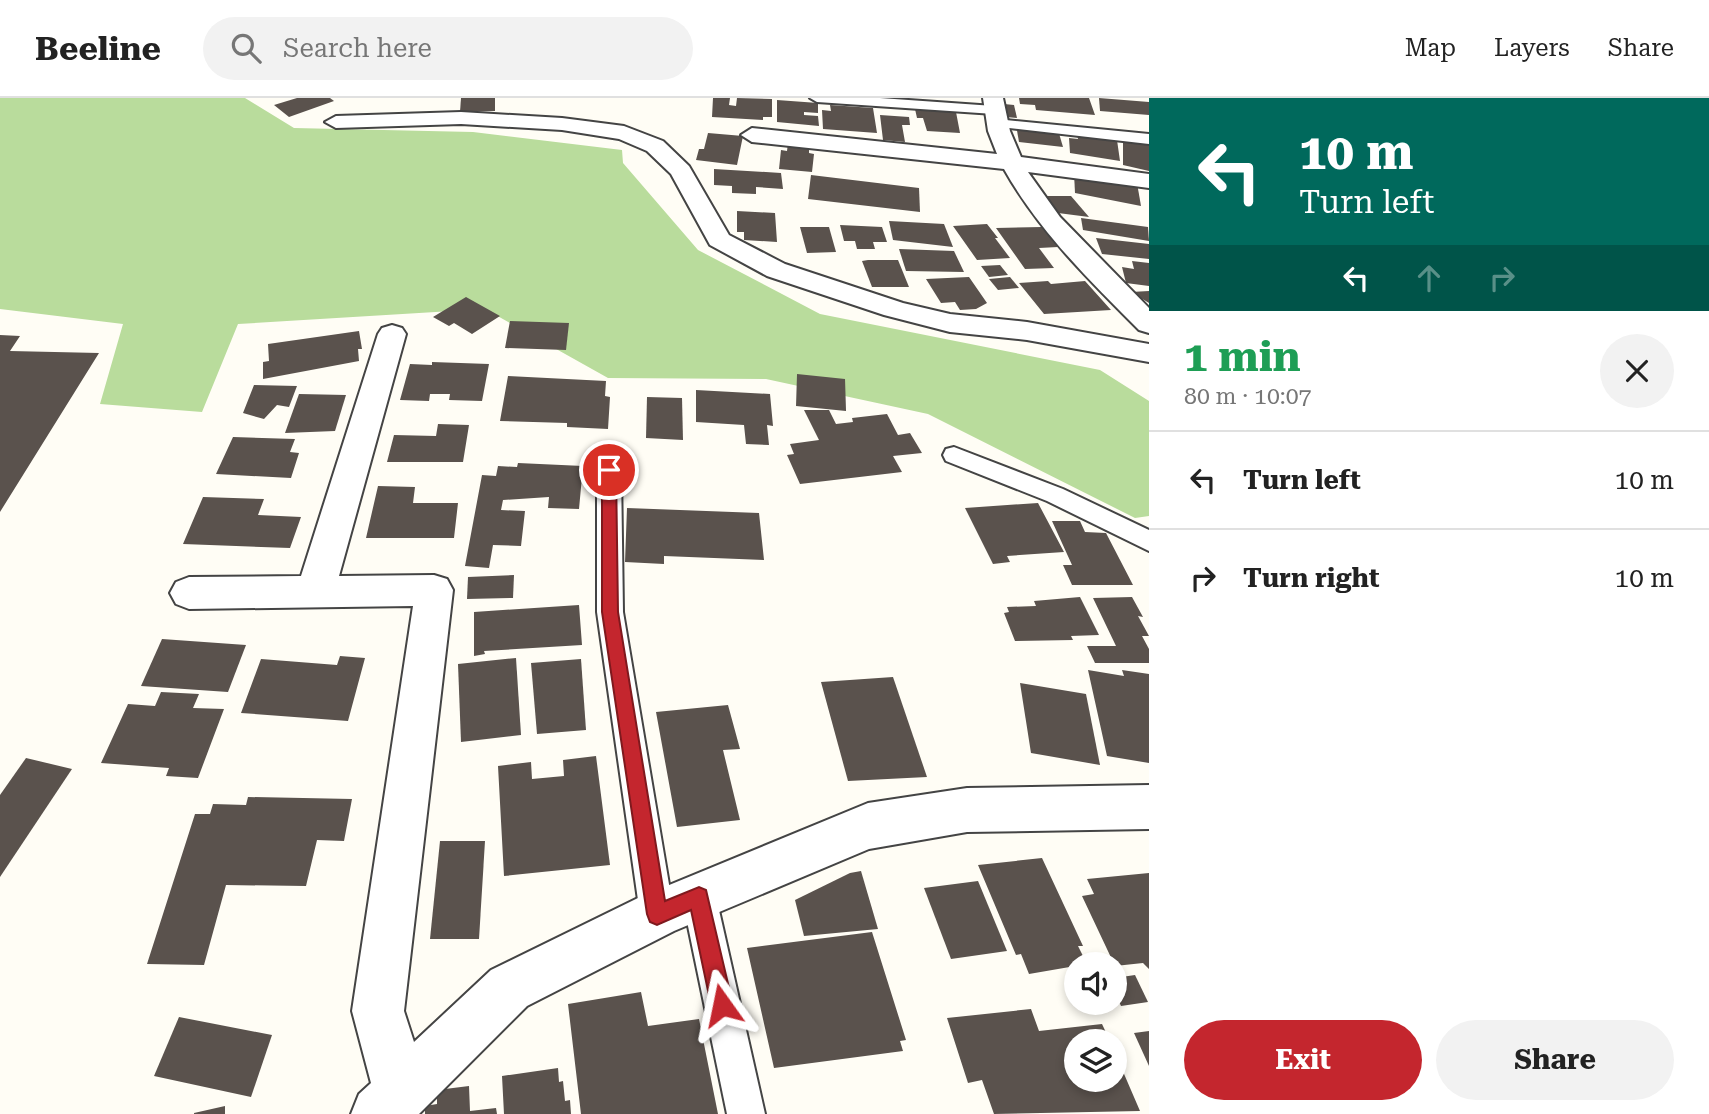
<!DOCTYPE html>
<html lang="en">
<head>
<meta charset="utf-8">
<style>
  :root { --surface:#fff; --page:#f2f2f2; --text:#222; --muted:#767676; --line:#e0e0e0; --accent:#c4262e }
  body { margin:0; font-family:"Roboto Serif",serif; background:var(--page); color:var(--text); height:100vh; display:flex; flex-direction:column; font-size:26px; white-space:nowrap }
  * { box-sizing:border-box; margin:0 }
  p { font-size:23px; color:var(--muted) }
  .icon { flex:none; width:38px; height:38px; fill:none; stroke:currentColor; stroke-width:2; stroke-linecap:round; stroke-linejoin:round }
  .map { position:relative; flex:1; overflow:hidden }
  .panel { display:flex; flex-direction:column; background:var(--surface); width:560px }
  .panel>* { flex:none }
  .top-card { background:#00695c; color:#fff; overflow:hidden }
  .fabs { position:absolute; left:1064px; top:854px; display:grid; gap:14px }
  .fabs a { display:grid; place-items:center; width:63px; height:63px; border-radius:50%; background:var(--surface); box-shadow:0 4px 10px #0003; font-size:35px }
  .pin { position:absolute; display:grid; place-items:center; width:60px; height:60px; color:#fff; margin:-30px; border:4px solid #fff; border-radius:50%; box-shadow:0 2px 7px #0007 }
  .me { position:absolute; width:77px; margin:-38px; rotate:348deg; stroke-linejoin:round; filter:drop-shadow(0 0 5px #0008) }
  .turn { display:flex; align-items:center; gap:24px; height:147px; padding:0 35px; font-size:32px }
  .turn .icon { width:91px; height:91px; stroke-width:2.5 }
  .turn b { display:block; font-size:49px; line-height:60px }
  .lanes { display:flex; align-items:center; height:66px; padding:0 35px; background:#0003; justify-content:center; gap:35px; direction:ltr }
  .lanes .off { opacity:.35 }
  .round { display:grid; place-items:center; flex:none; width:74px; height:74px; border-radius:37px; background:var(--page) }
  .head { display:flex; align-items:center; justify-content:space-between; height:119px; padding:0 35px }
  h1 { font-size:42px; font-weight:700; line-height:52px; color:#1e9e55 }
  .cta { display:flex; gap:14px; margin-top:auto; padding:14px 35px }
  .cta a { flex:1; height:80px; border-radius:42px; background:var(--accent); color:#fff; font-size:28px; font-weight:700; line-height:80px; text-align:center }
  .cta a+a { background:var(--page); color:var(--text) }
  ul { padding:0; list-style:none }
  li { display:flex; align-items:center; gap:21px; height:98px; padding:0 35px; border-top:2px solid var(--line) }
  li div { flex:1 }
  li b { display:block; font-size:26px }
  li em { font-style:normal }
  header { display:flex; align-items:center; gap:42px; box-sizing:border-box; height:98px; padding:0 35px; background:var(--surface); border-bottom:2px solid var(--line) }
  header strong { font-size:33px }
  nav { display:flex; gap:38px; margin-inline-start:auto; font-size:24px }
  .search { width:490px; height:63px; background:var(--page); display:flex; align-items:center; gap:18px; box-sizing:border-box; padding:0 24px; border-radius:38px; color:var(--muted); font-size:26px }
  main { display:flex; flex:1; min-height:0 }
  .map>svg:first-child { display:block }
</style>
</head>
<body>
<header>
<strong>Beeline</strong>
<div class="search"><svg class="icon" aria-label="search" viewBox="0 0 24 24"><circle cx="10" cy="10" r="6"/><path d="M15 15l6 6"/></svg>Search here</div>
<nav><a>Map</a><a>Layers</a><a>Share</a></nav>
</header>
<main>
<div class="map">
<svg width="1149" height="1016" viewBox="0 0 1149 1016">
  <rect width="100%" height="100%" fill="#fffdf5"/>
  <path fill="#b9dc9c" d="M 0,0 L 245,0 L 294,30 L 473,34 L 622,52 L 623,65 L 698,152 L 820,216 L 1100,272 L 1149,303 L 1149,418 L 1135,420 L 928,316 L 766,281 L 608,280 L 485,211 L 238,226 L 202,314 L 100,306 L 123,226 L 0,211 Z"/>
  <g fill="#5a524d">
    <path d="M 297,0 L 330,0 L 334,3 L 289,19 L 274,7 Z"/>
    <path d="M 461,0 L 495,0 L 495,13 L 460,14 Z"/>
    <path d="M 713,0 L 730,0 L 729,7 L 736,8 L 737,0 L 772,1 L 772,19 L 763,19 L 763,22 L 712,19 Z"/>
    <path d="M 1019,0 L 1089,0 L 1095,17 L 1036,12 L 1035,7 L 1020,6 Z"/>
    <path d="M 1099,0 L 1149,4 L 1149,17 L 1100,13 Z"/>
    <path d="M 777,2 L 818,5 L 818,15 L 804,14 L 804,17 L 818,18 L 819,28 L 777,24 Z"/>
    <path d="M 1004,6 L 1014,7 L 1017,20 L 1006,19 Z"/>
    <path d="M 830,7 L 873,10 L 877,35 L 823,31 L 822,12 L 831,13 Z"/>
    <path d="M 915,11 L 956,14 L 960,35 L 927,33 L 923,20 L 917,20 Z"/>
    <path d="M 880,17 L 909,19 L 910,27 L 902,27 L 905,44 L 883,42 Z"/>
    <path d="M 1016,27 L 1058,32 L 1063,49 L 1019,44 Z"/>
    <path d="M 708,35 L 743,38 L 737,67 L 696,62 L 699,51 L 704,51 Z"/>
    <path d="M 1077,37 L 1117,42 L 1120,63 L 1070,55 L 1069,40 L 1078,41 Z"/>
    <path d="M 1123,42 L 1149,46 L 1149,73 L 1123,67 Z"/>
    <path d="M 788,45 L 809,47 L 809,55 L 814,56 L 812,74 L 779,71 L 781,52 L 787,53 Z"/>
    <path d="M 714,71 L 781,75 L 783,91 L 756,89 L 756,96 L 732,95 L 732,88 L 714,87 Z"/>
    <path d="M 1074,75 L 1137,85 L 1141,108 L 1075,95 Z"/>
    <path d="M 811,77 L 919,90 L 920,114 L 808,101 Z"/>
    <path d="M 1045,98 L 1071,98 L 1089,119 L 1058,115 Z"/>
    <path d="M 737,113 L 775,115 L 777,144 L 744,142 L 744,134 L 737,134 Z"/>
    <path d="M 1081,120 L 1148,129 L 1149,143 L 1083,132 Z"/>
    <path d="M 889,123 L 944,126 L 953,149 L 893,142 Z"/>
    <path d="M 987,126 L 998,140 L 995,140 L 1010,160 L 977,162 L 953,128 Z"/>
    <path d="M 840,127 L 882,129 L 887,144 L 873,144 L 875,151 L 857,151 L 855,143 L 844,143 Z"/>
    <path d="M 800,129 L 829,129 L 836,154 L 807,155 Z"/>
    <path d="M 1042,129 L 1058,149 L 1039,150 L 1054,170 L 1025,171 L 996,130 Z"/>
    <path d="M 1096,140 L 1149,146 L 1149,161 L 1102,156 Z"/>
    <path d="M 899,151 L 954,153 L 964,174 L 906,173 Z"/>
    <path d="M 868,162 L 898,162 L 909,189 L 872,189 L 862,163 Z"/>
    <path d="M 1132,163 L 1149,165 L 1149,188 L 1126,185 L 1122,169 L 1134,171 Z"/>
    <path d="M 1000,167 L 1008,177 L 989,179 L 981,168 Z"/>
    <path d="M 969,179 L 987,205 L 976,211 L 960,212 L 955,204 L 941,205 L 926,181 Z"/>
    <path d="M 1010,179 L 1019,190 L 998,192 L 989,181 Z"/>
    <path d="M 1048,183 L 1051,186 L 1085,183 L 1111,212 L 1044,216 L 1019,185 Z"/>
    <path d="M 1149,193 L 1149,205 L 1131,194 Z"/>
    <path d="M 466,199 L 500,218 L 472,236 L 454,225 L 449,228 L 433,219 Z"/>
    <path d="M 510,223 L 569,225 L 566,252 L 505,250 Z"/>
    <path d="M 359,233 L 362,251 L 358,251 L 359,263 L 263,281 L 263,264 L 269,263 L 268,246 Z"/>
    <path d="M 0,237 L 20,238 L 10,253 L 99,255 L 0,414 Z"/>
    <path d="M 432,264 L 489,266 L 482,303 L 449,302 L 450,296 L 430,296 L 429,303 L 400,302 L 410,266 L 432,267 Z"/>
    <path d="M 797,276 L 845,281 L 846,313 L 796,308 Z"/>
    <path d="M 508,278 L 606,283 L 605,298 L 610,299 L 608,331 L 567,329 L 567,325 L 500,323 Z"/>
    <path d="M 254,287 L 297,288 L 289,309 L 277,307 L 264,321 L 243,315 Z"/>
    <path d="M 696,292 L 770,296 L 773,328 L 767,327 L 769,347 L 746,346 L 744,327 L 696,324 Z"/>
    <path d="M 299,296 L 346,297 L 335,333 L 285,335 Z"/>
    <path d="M 647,299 L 682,300 L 683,342 L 646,340 Z"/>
    <path d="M 804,312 L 829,312 L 836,326 L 853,324 L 852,320 L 887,316 L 898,337 L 910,335 L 922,355 L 893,358 L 902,374 L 800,386 L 787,357 L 794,356 L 790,346 L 819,342 Z"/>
    <path d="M 438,326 L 469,327 L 463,364 L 387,364 L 394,337 L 436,338 Z"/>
    <path d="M 233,339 L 295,341 L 290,354 L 299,355 L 291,380 L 216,376 Z"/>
    <path d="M 518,365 L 583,368 L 579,411 L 548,410 L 549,399 L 503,402 L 501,412 L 525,413 L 521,448 L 493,447 L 489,470 L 465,468 L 482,377 L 496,378 L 498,368 L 517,369 Z"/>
    <path d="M 378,388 L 415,389 L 413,405 L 458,405 L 454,440 L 366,440 Z"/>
    <path d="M 203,399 L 264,401 L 258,417 L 301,419 L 290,450 L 183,446 Z"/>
    <path d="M 1038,405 L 1064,454 L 1007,458 L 1010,464 L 993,466 L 965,410 Z"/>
    <path d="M 627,410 L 759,415 L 764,462 L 664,458 L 664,466 L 625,464 Z"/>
    <path d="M 1052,423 L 1080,423 L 1085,434 L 1106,435 L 1133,487 L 1072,487 L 1063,467 L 1072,467 Z"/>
    <path d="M 514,477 L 513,500 L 467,501 L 468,479 Z"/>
    <path d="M 1080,499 L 1099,537 L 1071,538 L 1073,542 L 1015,543 L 1004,515 L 1009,514 L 1007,509 L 1036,508 L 1034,503 Z"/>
    <path d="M 1132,499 L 1143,519 L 1138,518 L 1149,538 L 1142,538 L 1149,551 L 1149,565 L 1095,565 L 1087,548 L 1116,548 L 1093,500 Z"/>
    <path d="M 579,507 L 582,547 L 484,553 L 485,556 L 474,558 L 474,514 Z"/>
    <path d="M 162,541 L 246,547 L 228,594 L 141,588 Z"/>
    <path d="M 340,558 L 365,560 L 348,623 L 241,615 L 261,561 L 337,567 Z"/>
    <path d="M 516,560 L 521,637 L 461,644 L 458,566 Z"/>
    <path d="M 581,561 L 586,632 L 537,636 L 531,565 Z"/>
    <path d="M 1088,572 L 1124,578 L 1122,572 L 1149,576 L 1149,665 L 1107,658 Z"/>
    <path d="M 893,579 L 927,679 L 848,683 L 821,584 Z"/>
    <path d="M 1020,585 L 1086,596 L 1100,667 L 1031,655 Z"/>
    <path d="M 161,594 L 199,596 L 193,610 L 224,611 L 198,680 L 166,678 L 169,670 L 101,665 L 128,606 L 155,608 Z"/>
    <path d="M 728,607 L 740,651 L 723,652 L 740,722 L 677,729 L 656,614 Z"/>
    <path d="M 596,658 L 610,767 L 504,778 L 498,668 L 531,664 L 532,681 L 564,678 L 563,662 Z"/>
    <path d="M 26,660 L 72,671 L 0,779 L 0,697 Z"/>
    <path d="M 248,699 L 352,701 L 344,743 L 317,742 L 306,788 L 226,787 L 204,867 L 147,866 L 195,716 L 210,716 L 213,706 L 246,707 Z"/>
    <path d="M 440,743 L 485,743 L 479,841 L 430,841 Z"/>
    <path d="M 1042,760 L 1083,848 L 1078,848 L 1087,866 L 1029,876 L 1021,856 L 1016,857 L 978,767 Z"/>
    <path d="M 861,773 L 878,831 L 804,838 L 795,802 L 850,775 Z"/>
    <path d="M 1149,775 L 1149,871 L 1143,865 L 1115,868 L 1082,798 L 1094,796 L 1087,781 Z"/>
    <path d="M 978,783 L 1007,853 L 951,861 L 924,790 Z"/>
    <path d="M 872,834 L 906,942 L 900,943 L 903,953 L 774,970 L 747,850 Z"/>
    <path d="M 1135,877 L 1148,904 L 1121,908 L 1115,895 L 1115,880 Z"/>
    <path d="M 641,894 L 648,928 L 699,921 L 718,1016 L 581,1016 L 568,906 Z"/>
    <path d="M 1031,911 L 1039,933 L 1102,926 L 1110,943 L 1076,943 L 1076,982 L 1115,982 L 1115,955 L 1140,1013 L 994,1016 L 982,982 L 968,985 L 947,920 Z"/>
    <path d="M 179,919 L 272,937 L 251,999 L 154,978 Z"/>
    <path d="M 1149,933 L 1149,968 L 1134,935 Z"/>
    <path d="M 558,970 L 559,984 L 563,983 L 565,1003 L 570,1002 L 571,1016 L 504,1016 L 502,978 Z"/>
    <path d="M 469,988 L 470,1013 L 496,1010 L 497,1016 L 425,1016 L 425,1008 L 437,1006 L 437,992 Z"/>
    <path d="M 225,1008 L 225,1016 L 194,1016 L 194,1015 Z"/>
  </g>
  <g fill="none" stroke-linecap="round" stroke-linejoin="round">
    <g stroke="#444" stroke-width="4">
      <g id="service">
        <path d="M 810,0 L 880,0 L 994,8 L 1001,12 L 994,16 L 817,4 Z"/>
        <path d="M 996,21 L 1149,36 L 1149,46 L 991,28 L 991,22 Z"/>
        <path d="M 954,349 L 1063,391 L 1149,432 L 1149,453 L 1047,403 L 946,363 L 943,357 L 946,351 Z"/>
        <path d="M 609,364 L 617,366 L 621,372 L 623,514 L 674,816 L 669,828 L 657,833 L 645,828 L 640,816 L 597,514 L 597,372 L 601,366 Z"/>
        <path d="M 699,782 L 711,787 L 716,799 L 765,1016 L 727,1016 L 682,799 L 687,787 Z"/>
      </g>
    </g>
    <g stroke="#444" stroke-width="4">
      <g id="minor">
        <path d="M 983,0 L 1003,0 L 1010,33 L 1021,59 L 1149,76 L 1149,90 L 1028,74 L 1060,119 L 1149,210 L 1149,235 L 1139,232 C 1089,182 1039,133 1004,71 L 752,44 L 741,37 L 752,30 L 997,56 L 988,33 Z"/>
        <path d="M 461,14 L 562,20 L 624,28 L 663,43 L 689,68 L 729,137 L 785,166 L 903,205 L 950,216 L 1027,224 L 1149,246 L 1149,264 L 1027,242 L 950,234 L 884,217 L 767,178 L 710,147 L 671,76 L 647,53 L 619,41 L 562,32 L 461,26 L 336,30 L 325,24 L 336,18 Z"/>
        <path d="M 392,227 L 402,230 L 406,236 L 339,478 L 434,477 L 447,481 L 453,492 L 404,913 L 414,944 L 491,872 L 640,799 L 868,705 L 967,690 L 1149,687 L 1149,731 L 967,734 L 869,751 L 674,833 L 527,908 L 419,1016 L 351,1016 L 359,996 L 371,985 L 352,913 L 413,508 L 189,511 L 176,506 L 170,495 L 176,484 L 189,479 L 301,478 L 378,236 L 382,230 Z"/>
      </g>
    </g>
    <use href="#service" fill="#fff" fill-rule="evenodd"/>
    <use href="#minor" fill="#fff" fill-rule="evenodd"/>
  </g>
  <path fill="#c4262e" stroke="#7f191e" stroke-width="2" d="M 609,367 L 616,372 L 618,514 L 665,803 L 699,789 L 706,792 L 733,907 L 730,915 L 722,918 L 715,915 L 711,907 L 691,812 L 657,827 L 650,824 L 647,816 L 602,514 L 602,372 Z"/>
</svg>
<div class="fabs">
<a><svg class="icon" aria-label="sound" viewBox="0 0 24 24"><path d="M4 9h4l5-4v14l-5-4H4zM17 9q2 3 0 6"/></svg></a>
<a><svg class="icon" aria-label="layers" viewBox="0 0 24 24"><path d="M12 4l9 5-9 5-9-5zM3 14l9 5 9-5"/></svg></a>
</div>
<div class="pin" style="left:609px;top:372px;background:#d93025"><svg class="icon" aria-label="arrive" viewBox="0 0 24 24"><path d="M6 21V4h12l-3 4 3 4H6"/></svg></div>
<svg class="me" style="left:722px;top:907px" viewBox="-20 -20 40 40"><path d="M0-17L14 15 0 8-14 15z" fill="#c4262e" stroke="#fff" stroke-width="4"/></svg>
</div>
<section class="panel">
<div class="top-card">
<div class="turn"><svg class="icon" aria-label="left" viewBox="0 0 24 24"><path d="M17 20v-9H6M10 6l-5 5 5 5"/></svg><div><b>10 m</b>Turn left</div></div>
<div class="lanes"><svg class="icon" aria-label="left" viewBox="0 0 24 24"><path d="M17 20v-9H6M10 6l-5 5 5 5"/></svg><svg class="icon off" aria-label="ahead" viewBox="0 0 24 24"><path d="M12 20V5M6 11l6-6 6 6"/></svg><svg class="icon off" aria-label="right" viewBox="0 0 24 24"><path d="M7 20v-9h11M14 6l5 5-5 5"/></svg></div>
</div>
<div class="head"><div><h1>1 min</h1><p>80 m · 10:07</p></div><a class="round"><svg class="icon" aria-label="close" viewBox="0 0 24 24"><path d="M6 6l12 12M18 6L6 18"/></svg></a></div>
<ul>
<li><svg class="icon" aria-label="left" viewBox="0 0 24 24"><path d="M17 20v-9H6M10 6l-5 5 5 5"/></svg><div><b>Turn left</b></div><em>10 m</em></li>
<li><svg class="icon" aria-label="right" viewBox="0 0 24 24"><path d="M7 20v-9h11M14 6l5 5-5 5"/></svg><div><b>Turn right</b></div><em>10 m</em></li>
</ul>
<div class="cta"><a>Exit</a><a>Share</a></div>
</section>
</main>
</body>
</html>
